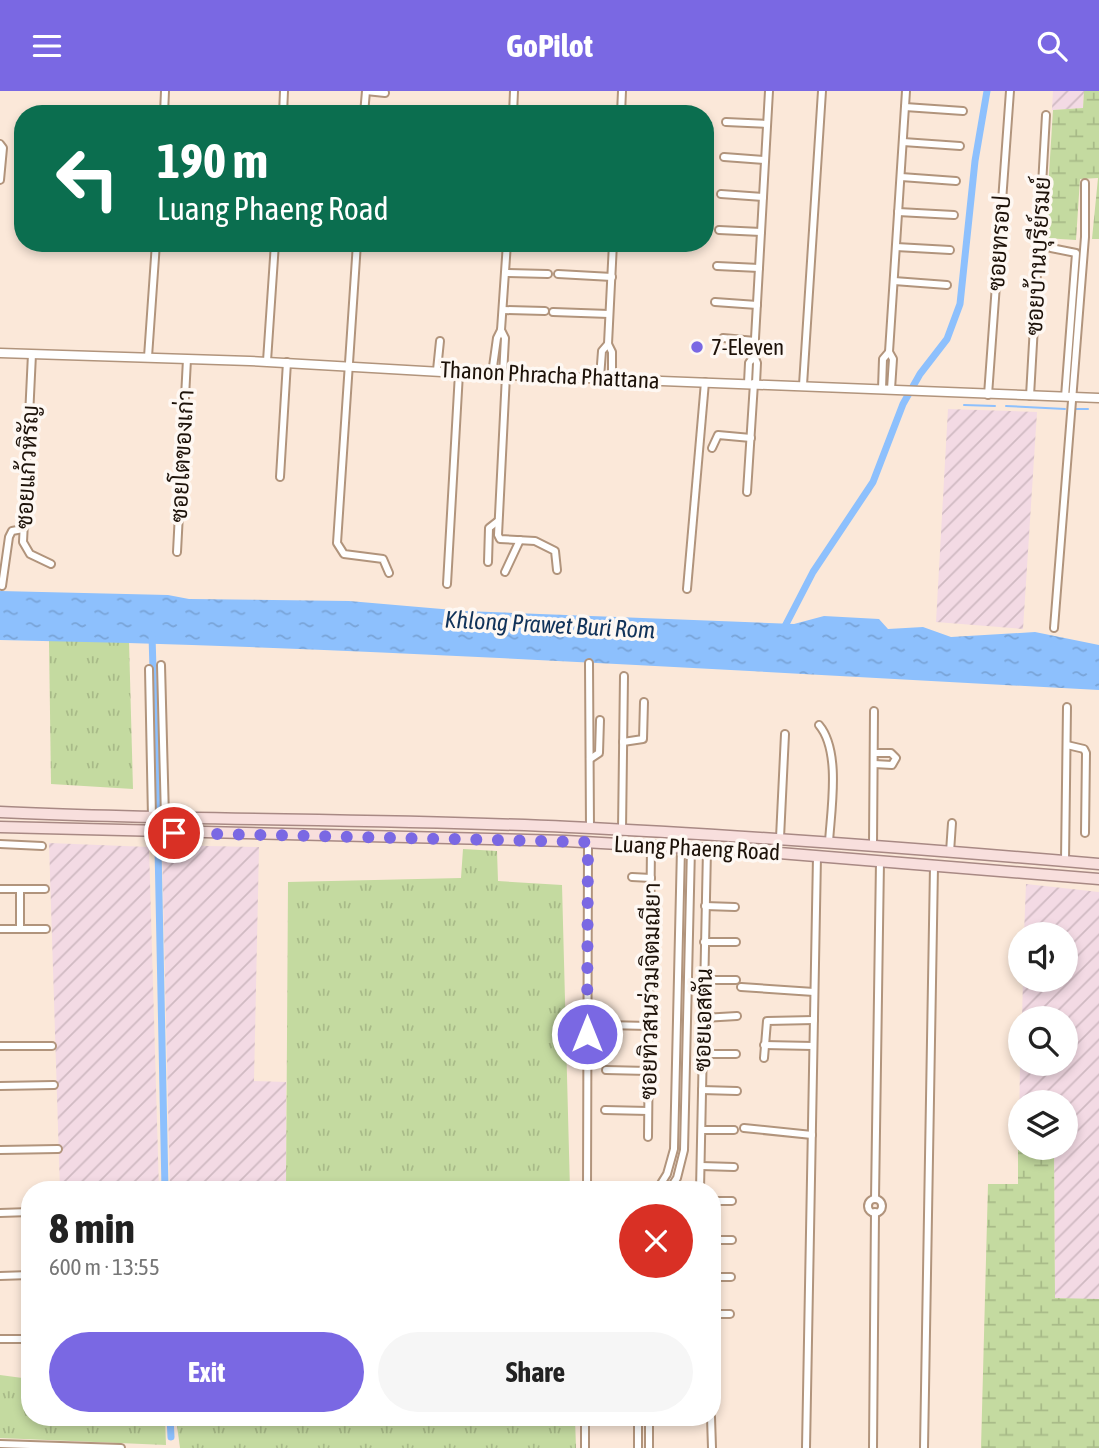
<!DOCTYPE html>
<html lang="en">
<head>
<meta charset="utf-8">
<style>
  :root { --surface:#fff; --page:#f6f6f6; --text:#222; --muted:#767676; --accent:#7a68e3 }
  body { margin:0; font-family:"Asap Condensed",Sarabun,sans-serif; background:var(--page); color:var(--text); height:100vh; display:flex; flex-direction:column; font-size:26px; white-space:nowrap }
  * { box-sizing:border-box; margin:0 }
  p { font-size:23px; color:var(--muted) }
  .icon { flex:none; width:38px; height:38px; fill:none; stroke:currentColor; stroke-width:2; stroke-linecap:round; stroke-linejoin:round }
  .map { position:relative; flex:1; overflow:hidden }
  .side { position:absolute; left:21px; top:1090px; width:700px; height:245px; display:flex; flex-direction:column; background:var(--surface); border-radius:28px; box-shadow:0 4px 10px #0003 }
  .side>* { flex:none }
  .guide { position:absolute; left:14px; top:14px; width:700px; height:147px; border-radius:28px; box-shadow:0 4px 10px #0003; background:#0b6e4f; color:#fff; overflow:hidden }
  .controls { position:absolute; left:1008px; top:831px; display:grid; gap:14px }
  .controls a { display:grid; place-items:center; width:70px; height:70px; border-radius:50%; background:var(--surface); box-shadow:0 4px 10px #0003; font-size:35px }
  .pin { position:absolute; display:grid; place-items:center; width:60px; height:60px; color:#fff; margin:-30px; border:4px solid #fff; border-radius:50%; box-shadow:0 2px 7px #0007 }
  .me { position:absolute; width:77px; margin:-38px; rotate:0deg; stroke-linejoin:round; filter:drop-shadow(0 0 5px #0008) }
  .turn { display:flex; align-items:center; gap:24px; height:147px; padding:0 28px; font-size:32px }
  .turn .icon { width:91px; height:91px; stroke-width:2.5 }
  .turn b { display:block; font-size:49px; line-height:60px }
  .round { display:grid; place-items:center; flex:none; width:74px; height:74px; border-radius:37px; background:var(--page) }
  .overview { display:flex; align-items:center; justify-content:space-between; height:119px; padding:0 28px }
  h1 { font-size:42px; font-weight:700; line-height:52px }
  .action { display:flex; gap:14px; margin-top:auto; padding:14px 28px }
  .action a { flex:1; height:80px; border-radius:42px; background:var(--accent); color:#fff; font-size:28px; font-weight:700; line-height:80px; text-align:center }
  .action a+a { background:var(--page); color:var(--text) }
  header { display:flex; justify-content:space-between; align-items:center; height:91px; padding:0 28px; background:var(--accent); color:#fff; font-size:32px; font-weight:700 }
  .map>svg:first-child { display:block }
</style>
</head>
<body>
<header><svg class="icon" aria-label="menu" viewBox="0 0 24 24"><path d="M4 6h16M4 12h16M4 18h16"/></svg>GoPilot<svg class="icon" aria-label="search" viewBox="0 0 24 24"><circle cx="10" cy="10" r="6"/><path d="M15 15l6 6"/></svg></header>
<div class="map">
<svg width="1099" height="1357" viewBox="0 0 1099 1357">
  <defs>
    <pattern id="industrial-furrows" width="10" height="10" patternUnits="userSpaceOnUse" patternTransform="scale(1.75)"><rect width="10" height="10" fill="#f3dae4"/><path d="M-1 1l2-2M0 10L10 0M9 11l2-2" fill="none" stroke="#d0bac2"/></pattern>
    <pattern id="grass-tufts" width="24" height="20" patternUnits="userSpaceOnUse" patternTransform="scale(1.75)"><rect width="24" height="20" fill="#c4daa0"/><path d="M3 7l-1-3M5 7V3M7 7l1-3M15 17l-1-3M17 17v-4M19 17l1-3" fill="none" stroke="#a8ba88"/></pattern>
    <pattern id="wetland-marsh" width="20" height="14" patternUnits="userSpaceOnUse" patternTransform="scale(1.75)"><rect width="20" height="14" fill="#c4daa0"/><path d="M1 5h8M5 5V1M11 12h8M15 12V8" fill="none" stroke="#a8ba88"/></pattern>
    <pattern id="water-ripples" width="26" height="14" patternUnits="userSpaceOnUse" patternTransform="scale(1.75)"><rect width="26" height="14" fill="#8dc0fd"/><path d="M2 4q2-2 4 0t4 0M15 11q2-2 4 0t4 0" fill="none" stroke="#79a4d8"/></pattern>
  </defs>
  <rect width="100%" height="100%" fill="#fbe8d9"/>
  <g fill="url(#industrial-furrows)">
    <path d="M 1053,0 L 1084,0 L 1083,17 L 1052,19 Z"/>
    <path d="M 948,318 L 1037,321 L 1023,538 L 936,531 Z"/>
    <path d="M 49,752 L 149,756 L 159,1099 L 60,1099 Z"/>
    <path d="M 162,754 L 259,756 L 254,990 L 286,991 L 286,1099 L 170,1099 Z"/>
    <path d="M 1026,793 L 1099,801 L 1099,1208 L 1055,1208 L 1054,1057 L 1066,1057 L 1066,1012 L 1020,1012 L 1019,1039 L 1020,973 L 1066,973 L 1066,928 L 1022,927 L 1023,889 L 1066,889 L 1066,844 L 1024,843 Z"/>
  </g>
  <g fill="url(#grass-tufts)">
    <path d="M 49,550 L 129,550 L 133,698 L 51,693 Z"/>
    <path d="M 463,758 L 497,760 L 498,790 L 562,794 L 570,1099 L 286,1099 L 288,791 L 461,787 Z"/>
    <path d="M 0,1284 L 30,1288 L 30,1326 L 165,1327 L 166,1354 L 0,1347 Z"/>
    <path d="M 176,1327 L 575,1327 L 576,1357 L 180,1357 Z"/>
  </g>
  <g fill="url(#wetland-marsh)">
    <path d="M 1084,0 L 1099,0 L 1099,148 L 1092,148 L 1098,87 L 1080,88 L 1076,149 L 1045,147 L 1053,19 L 1083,17 Z"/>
    <path d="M 1018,1039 L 1020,1057 L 1054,1057 L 1055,1207 L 1099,1208 L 1099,1357 L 981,1357 L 988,1093 L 1018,1093 Z"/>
  </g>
  <path fill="url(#water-ripples)" d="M 0,500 L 168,504 L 189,508 L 349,510 L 465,520 L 794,533 L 824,525 L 879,528 L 888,538 L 923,536 L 951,546 L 1035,541 L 1099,554 L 1099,599 C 733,580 367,556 0,549 Z"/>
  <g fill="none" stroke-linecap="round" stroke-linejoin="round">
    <g stroke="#8dc0fd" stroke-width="2">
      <path d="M 964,314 L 995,315"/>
      <path d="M 1006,315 L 1065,318"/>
      <path d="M 1076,318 L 1088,318"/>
    </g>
    <g stroke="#8dc0fd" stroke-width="7">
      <path d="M 782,541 L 813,481 L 873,391 L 903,313 L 920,283 L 947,248 L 960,213 L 975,70 L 987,0"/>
      <path d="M 152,544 L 157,718"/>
      <path d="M 158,756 L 165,1099"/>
      <path d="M 170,1326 L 171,1346"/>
    </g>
    <g stroke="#b1947c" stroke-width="10">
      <g id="minor">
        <path d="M 366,0 L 385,2"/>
        <path d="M 905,16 L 963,20"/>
        <path d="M 164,23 L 165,0"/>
        <path d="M 283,23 L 284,0"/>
        <path d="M 364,23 L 366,0"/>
        <path d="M 513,23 L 514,0"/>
        <path d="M 621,23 L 622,0"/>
        <path d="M 726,31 L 767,33"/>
        <path d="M 903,51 L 960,55"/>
        <path d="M 0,53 L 3,57 L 0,89"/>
        <path d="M 724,66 L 765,69"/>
        <path d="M 901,86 L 956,90"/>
        <path d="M 721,103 L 763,106"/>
        <path d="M 898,121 L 954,124"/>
        <path d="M 719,139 L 761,141"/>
        <path d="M 357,152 L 337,452 L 344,463 L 383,468 L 389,482"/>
        <path d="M 896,156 L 950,159"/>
        <path d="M 1051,157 L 1076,162 L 1065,306"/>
        <path d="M 717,175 L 759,177"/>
        <path d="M 506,182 L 548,183"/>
        <path d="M 558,183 L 612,186"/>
        <path d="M 894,190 L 947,194"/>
        <path d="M 715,211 L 757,214"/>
        <path d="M 503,219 L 545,220"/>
        <path d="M 553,221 L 609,223"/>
        <path d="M 501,239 L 505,247 L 503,284"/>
        <path d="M 723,247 L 755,250"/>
        <path d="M 32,263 L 23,451 L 30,463 L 51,473"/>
        <path d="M 148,266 L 156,152"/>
        <path d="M 267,270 L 275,152"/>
        <path d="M 437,279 L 440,250"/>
        <path d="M 492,283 L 497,247 L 501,239 L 507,152"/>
        <path d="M 506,284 L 498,444 L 500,448 L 535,450 L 555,460 L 557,479"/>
        <path d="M 600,287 L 602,260 L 608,253"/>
        <path d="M 612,287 L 612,261 L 608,253 L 613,152"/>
        <path d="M 748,292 L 749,272 L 754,265"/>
        <path d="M 756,292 L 757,272 L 754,265 L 769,0"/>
        <path d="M 803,294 L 822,0"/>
        <path d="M 882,298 L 883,268 L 889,261"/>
        <path d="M 891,298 L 893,268 L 889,261 L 906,0"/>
        <path d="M 988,304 L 1010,0"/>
        <path d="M 1030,305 L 1046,24"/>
        <path d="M 712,357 L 718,344 L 751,347"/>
        <path d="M 280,386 L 287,271"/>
        <path d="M 747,401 L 754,292"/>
        <path d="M 177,461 L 187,268"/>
        <path d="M 488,471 L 489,437 L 498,430"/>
        <path d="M 505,481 L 520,449"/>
        <path d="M 447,493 L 459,282"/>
        <path d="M 2,495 L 9,446 L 12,440 L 23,438"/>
        <path d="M 687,498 L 705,291"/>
        <path d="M 1054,537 L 1085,146 L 1085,92"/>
        <path d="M 589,572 L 590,737"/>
        <path d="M 161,574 L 165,727"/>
        <path d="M 149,578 L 152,727"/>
        <path d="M 819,634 C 841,660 831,718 829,751"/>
        <path d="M 623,651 L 643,648 L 644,611"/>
        <path d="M 1067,654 L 1084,658 L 1086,662 L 1085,742"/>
        <path d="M 590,668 L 599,662 L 600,629"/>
        <path d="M 874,673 L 892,674 L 896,667 L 891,662 L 874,662"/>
        <path d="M 622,739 L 624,585"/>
        <path d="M 780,747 L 785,643"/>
        <path d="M 0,753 L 42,755"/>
        <path d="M 873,754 L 874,620"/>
        <path d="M 950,761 L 952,732"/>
        <path d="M 1065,770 L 1067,616"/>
        <path d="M 632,786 L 651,787"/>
        <path d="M 0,798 L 45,798"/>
        <path d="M 20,798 L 20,838"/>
        <path d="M 705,815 L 735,816"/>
        <path d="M 0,838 L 46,838"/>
        <path d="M 704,851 L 736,851"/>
        <path d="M 704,889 L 736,889"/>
        <path d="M 741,896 L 814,901"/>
        <path d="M 703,927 L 737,925"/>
        <path d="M 605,934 L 649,935"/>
        <path d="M 764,954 L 813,955"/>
        <path d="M 0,955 L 52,955"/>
        <path d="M 703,963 L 736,963"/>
        <path d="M 764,967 L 767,930 L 814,929"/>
        <path d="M 606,979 L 648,980"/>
        <path d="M 0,995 L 54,994"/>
        <path d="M 702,999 L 737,1000"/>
        <path d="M 605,1019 L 648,1020"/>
        <path d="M 744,1037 L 812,1044"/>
        <path d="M 702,1039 L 734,1039"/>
        <path d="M 648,1046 L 651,755"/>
        <path d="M 0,1059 L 58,1058"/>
        <path d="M 701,1075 L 734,1076"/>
        <path d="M 587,1099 L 588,751"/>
        <path d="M 657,1099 L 667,1083 L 674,1058 L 681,757"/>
        <path d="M 669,1099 L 677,1087 L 684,1059 L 691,757"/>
        <path d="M 700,1099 L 707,758"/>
        <path d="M 875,1108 L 880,770"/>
        <circle cx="875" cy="1115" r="7"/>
        <path d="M 712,1110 L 732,1110"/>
        <path d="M 0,1122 L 30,1121"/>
        <path d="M 712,1149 L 732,1149"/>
        <path d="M 0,1185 L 30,1184"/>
        <path d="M 712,1186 L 731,1186"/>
        <path d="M 712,1223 L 730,1223"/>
        <path d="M 0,1248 L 30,1248"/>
        <path d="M 711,1326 L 712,1357"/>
        <path d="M 0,1353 L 121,1357"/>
        <path d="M 585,1357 L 585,1326"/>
        <path d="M 638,1357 L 638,1326"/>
        <path d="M 649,1357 L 649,1326"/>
        <path d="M 806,1357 L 817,765"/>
        <path d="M 873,1357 L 875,1121"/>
        <path d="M 924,1357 L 934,775"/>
      </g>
    </g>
    <g stroke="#b1947c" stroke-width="11">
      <path id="tertiary" d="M 0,262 L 250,270 L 459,282 L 1099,307"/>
    </g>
    <g stroke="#a88984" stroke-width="13">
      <g id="primary">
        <path d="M 0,721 C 190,730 380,727 569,736 C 746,744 923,758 1099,773"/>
        <path d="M 0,736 L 566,750 L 779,762 L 1099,788"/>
      </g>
    </g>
    <use href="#minor" stroke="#fff" stroke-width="6"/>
    <use href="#tertiary" stroke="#fff" stroke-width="8"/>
    <use href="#primary" stroke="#f8dfdd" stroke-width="10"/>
  </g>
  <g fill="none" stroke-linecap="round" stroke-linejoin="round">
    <path stroke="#7a68e3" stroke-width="12" stroke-dasharray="0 21.6" d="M 174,742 L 588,751 L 587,943"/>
  </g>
  <circle fill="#7a68e3" stroke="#fef8f3" stroke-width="2.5" cx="697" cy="256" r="7"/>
  <g text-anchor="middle" stroke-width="7" stroke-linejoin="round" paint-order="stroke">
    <g font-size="23" fill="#1d1209" stroke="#fef8f3">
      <text transform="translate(999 152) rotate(-86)" y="8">ซอยทรอป</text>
      <text transform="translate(1038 165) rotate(-87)" y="8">ซอยบ้านบุรีย์รมย์</text>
      <text transform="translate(550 284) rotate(3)" y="8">Thanon Phracha Phattana</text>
      <text transform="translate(182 365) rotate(-87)" y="8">ซอยโตของเก่า</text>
      <text transform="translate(27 376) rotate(-87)" y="8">ซอยแก้วหิรัญ</text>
      <text transform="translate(697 757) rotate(3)" y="8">Luang Phaeng Road</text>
      <text transform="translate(650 900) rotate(-89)" y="8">ซอยทิวสนร่วมจิตมณียา</text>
      <text transform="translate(703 929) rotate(-89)" y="8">ซอยเอสตัน</text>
    </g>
    <g font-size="23" fill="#1d1209" stroke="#fef8f3" text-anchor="start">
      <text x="711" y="264">7-Eleven</text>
    </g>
    <g font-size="24" font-style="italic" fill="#11335a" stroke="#fef8f3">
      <text transform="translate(550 534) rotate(3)" y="8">Khlong Prawet Buri Rom</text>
    </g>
  </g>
</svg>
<div class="controls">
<a><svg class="icon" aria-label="sound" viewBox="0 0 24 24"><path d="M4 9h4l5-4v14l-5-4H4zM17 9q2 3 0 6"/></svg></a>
<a><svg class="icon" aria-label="search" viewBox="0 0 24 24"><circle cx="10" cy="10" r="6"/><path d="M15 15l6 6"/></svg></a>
<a><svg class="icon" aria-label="layers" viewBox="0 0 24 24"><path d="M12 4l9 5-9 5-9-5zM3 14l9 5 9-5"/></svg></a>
</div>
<div class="pin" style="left:174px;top:742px;background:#d93025"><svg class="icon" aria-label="arrive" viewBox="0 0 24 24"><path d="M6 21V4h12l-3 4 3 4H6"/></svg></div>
<svg class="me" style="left:587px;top:943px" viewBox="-20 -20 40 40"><circle r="17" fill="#7a68e3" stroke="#fff" stroke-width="3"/><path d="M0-11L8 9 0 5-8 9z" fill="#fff"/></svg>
<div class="guide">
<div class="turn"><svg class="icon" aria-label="left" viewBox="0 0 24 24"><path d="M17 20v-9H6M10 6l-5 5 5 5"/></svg><div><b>190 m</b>Luang Phaeng Road</div></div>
</div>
<section class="side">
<div class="overview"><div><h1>8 min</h1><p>600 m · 13:55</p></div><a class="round" style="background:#d93025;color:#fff"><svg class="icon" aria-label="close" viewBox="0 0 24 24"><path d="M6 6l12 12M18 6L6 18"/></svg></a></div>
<div class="action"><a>Exit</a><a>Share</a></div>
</section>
</div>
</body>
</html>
